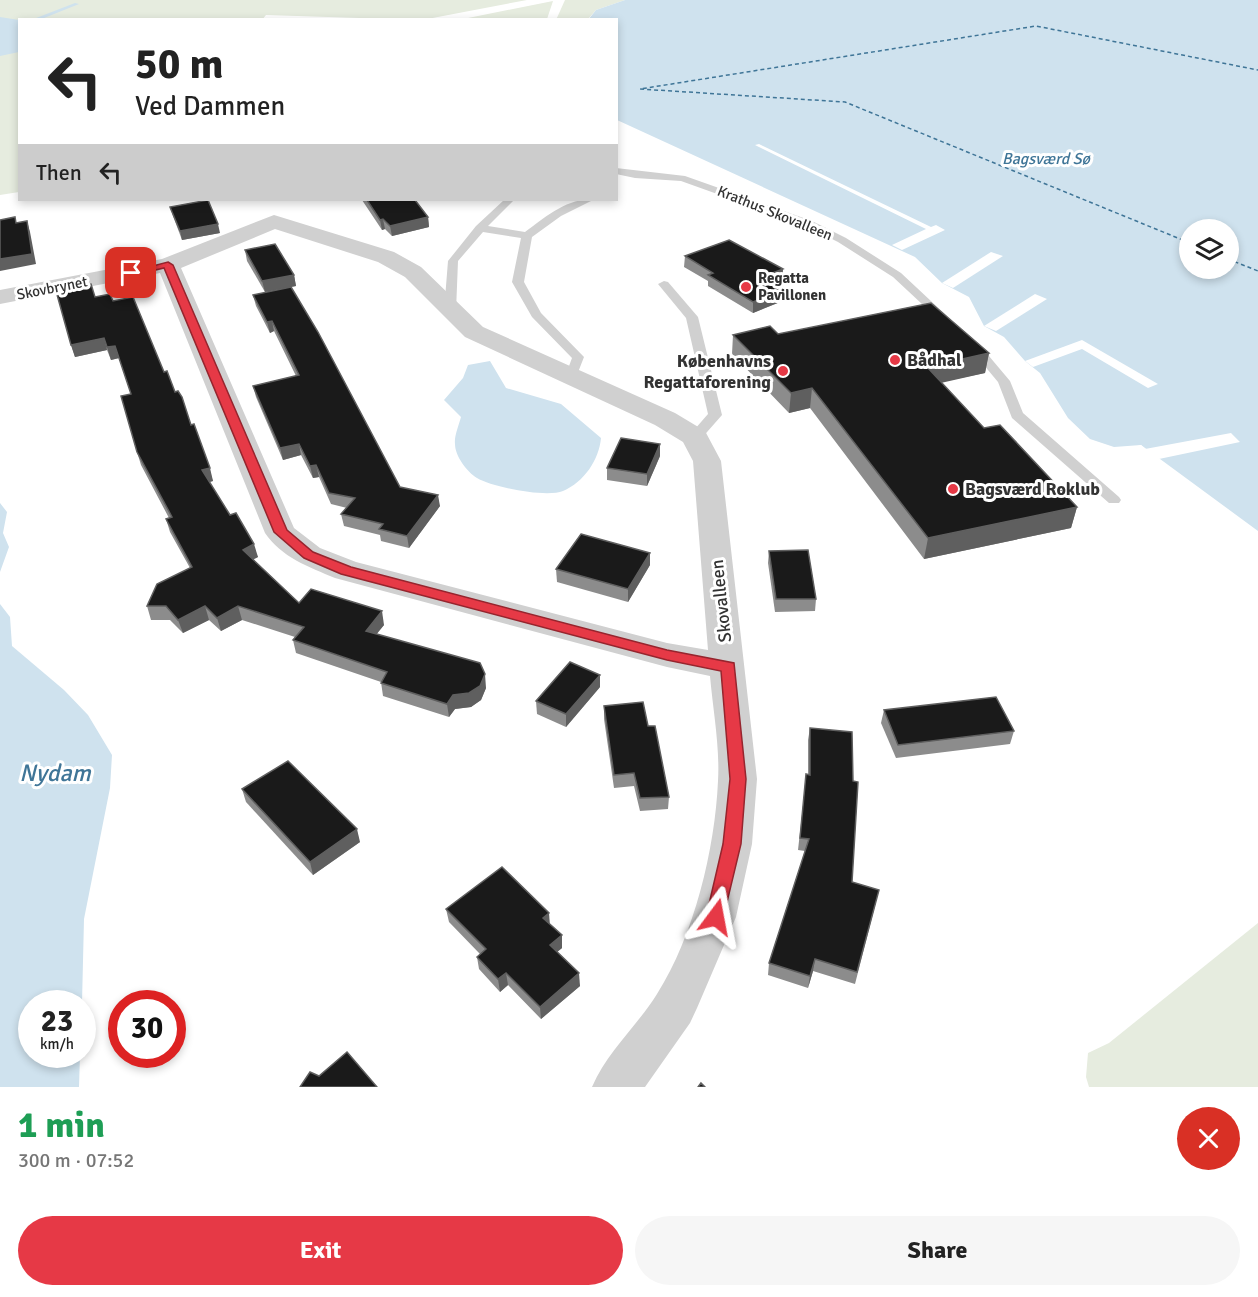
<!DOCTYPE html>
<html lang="en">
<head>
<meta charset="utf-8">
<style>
  :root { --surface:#fff; --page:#f6f6f6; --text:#222; --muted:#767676; --accent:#e63946 }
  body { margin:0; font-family:Signika,sans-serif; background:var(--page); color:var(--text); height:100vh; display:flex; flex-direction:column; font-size:22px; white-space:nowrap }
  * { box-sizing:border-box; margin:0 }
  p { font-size:20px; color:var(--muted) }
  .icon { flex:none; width:33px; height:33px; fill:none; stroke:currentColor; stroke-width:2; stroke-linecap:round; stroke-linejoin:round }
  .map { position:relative; height:1087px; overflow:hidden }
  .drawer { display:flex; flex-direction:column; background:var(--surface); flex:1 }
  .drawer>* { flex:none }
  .hud { position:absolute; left:18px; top:18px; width:600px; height:183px; border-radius:0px; box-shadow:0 3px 9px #0003; background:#fff; color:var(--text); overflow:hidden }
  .fabs { position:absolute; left:1179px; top:219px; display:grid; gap:12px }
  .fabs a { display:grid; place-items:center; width:60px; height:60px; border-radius:50%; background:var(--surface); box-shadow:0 3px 9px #0003; font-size:30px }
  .speed { position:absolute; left:18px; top:990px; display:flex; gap:12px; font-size:30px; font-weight:700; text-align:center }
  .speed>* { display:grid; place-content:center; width:78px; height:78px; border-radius:50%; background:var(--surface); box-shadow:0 3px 9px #0003; line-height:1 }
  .speed small { font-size:15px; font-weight:400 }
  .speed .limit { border:9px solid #d22; background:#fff; color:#111 }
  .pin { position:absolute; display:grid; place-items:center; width:51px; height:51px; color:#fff; margin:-26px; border-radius:12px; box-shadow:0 3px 9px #0006 }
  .me { position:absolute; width:66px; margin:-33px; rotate:13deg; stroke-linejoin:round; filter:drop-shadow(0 0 4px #0008) }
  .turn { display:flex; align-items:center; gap:21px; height:126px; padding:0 18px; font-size:27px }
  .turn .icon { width:78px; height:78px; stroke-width:2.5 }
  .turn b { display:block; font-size:42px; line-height:51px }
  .then { display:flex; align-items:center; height:57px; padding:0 18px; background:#0003; gap:12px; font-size:22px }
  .round { display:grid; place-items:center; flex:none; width:63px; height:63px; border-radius:32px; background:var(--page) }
  .headline { display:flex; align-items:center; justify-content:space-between; height:102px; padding:0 18px }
  h1 { font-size:36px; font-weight:800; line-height:45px; color:#1e9e55 }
  .button { display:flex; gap:12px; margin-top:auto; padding:12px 18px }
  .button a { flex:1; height:69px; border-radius:36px; background:var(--accent); color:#fff; font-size:24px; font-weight:800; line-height:69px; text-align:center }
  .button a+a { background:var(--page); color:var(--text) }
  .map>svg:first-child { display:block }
</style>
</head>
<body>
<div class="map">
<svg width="1258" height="1087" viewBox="0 0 1258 1087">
  <rect width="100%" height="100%" fill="#fff"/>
  <g fill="#e6ecdf">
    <path d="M 0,0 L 527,0 L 422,20 L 266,15 L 262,20 L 20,20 L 19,192 L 0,195 Z"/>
    <path d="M 565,0 L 625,0 L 596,10 L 588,19 L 556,20 Z"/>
    <path d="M 553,1 L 547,19 L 461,19 L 468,18 Z"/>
    <path d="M 1258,923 L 1258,1087 L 1089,1087 L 1086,1077 L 1088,1053 L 1109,1043 Z"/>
  </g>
  <g fill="#cfe2ee" fill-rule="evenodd">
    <path d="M 625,0 L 1258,0 L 1258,531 L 1141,445 L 1114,447 L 1090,439 L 1068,418 L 1040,373 L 1025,361 L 1004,337 L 984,326 L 969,297 L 942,283 L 915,257 L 617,120 L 616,20 L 588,20 L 596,10 ZM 1190,230 L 1228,230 L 1228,268 L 1190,268 Z"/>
    <path d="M 0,17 L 19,20 L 19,52 L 0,56 Z"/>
    <path d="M 490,361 L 506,388 L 561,404 L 601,438 C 599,460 584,482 563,491 C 546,498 492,487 477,478 C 467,472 455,456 455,444 C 454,436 459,425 461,417 L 444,400 L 463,378 L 468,365 Z"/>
    <path d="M 0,503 L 7,512 L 3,533 L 9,547 L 0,572 Z"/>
    <path d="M 0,604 L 10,617 L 12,646 L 64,690 L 88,715 L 112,755 L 110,788 L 84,919 L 82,1003 L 32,1004 L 32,1054 L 80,1055 L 79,1087 L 0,1087 Z"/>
  </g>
  <g fill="#fff">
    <path d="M 759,144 L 931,227 L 936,225 L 945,230 L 902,250 L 892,245 L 926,229 L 755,145 Z"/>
    <path d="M 991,252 L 1003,256 L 953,288 L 942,283 Z"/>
    <path d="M 1035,294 L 1047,299 L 996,331 L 984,326 Z"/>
    <path d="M 1082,340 L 1158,384 L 1148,388 L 1082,349 L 1033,367 L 1025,361 Z"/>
    <path d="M 1231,433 L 1240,442 L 1159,459 L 1168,467 L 1165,468 L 1140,448 L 1126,449 L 1141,445 L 1145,449 Z"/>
  </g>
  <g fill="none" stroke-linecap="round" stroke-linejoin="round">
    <path fill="#cfe2ee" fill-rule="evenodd" d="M 75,3 L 79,4 L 39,20 L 31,20 Z"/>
    <g stroke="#3f7597" stroke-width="1.5" stroke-dasharray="4 3" stroke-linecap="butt">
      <path d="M 1190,243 L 845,102 L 640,89 L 1036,26 L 1258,70"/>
      <path d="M 1228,259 L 1258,271"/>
    </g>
    <g fill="#d0d0d0" fill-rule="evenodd">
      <path d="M 616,168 L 685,176 L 812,221 L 846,238 L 901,273 L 947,316 L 941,320 L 937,318 L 893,277 L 838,242 L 804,225 L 681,181 L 635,178 L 616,174 Z"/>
      <path d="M 504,200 L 514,200 L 488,226 L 525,232 C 544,218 568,197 593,200 L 561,216 L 532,237 L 524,282 L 541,313 L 584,357 L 575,380 L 567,380 L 565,377 L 572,358 L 532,317 L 512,282 L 521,238 L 483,232 L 458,261 L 456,311 L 450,314 L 444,311 L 448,261 L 476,226 Z"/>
      <path d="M 664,281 L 668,282 L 698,317 L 722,415 L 700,440 L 695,441 L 688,437 L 708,414 L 686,318 L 658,284 Z"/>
      <path d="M 974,342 L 978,343 L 1010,381 L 1023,413 L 1119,497 L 1121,500 L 1119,503 L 1109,503 L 1012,418 L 998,382 L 968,346 Z"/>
    </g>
    <path fill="#d0d0d0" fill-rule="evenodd" d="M 274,215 L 394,252 L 421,267 L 483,327 L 675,413 L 705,431 L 721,461 L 757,779 L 752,844 L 736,917 L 697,1008 L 690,1023 L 645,1087 L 592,1087 C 607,1052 637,1026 657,994 C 694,936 715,849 718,781 C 720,747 713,710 710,676 L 667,667 L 335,578 C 309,567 281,557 265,533 L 160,273 L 0,304 L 0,290 L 162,259 ZM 275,229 L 378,262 L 405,277 L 465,337 L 655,425 L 683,442 L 693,461 L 708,650 L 667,643 L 356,562 L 320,548 L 294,528 L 181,268 Z"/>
  </g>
  <g fill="#8c8c8c">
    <path d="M 362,200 L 415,200 L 428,217 L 429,227 L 392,236 L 385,229 L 382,230 Z"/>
    <path d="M 170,207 L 220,233 L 182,240 L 173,216 Z"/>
    <path d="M 245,250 L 294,275 L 296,286 L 265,292 L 247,261 Z"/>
    <path d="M 685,256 L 783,269 L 782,280 L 776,283 L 786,289 L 785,300 L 753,313 L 708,286 L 708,281 L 684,267 Z"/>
    <path d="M 253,295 L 400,487 L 440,506 L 409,548 L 381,541 L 380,535 L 344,526 L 341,514 L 347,508 L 331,504 L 319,477 L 313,478 L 301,455 L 283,460 L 256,397 L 253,386 L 296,376 L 274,331 L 270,333 L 256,306 Z"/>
    <path d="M 95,296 L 113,301 L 164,372 L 175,392 L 191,425 L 213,481 L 209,482 L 230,515 L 258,557 L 253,559 L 299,603 L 384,625 L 376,634 L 486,688 L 481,700 L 471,707 L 455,709 L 449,717 L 383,696 L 381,682 L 296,653 L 293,640 L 295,637 L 242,620 L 221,631 L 209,620 L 183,633 L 170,620 L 151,620 L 147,606 L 190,568 L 170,532 L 166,519 L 169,518 L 141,465 L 137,452 L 131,394 L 119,358 L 111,360 L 107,350 L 75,357 L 71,345 Z"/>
    <path d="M 778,334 L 989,353 L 985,373 L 941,382 L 984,428 L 1077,507 L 1071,528 L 924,559 L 810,408 L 789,413 L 732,354 L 733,335 Z"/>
    <path d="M 660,456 L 647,486 L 607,480 L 607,468 Z"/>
    <path d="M 769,551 L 816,599 L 815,611 L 775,612 L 768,563 Z"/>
    <path d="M 650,553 L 650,565 L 628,602 L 557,582 L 556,569 Z"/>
    <path d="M 600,687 L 566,727 L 537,714 L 536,701 Z"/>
    <path d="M 604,706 L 648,726 L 669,797 L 668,809 L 640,811 L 634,786 L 614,788 L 604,719 Z"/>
    <path d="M 884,710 L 1014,731 L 1010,744 L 896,758 L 881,723 Z"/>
    <path d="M 810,728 L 852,882 L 876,902 L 855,984 L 813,971 L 808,988 L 768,975 L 769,963 L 805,851 L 798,850 L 805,787 L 806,774 L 808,775 L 808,740 Z"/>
    <path d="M 242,789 L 360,842 L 313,875 L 246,802 Z"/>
    <path d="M 446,909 L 549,924 L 562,948 L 557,952 L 580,986 L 541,1019 L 508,985 L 500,992 L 479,969 L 477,957 L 480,954 L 449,922 Z"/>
  </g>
  <g fill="#5f5f5f">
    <path d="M 428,217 L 429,227 L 392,236 L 390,226 Z"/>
    <path d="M 383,219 L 385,229 L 382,230 L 380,220 Z"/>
    <path d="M 27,221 L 30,232 L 36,264 L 0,271 L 0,259 Z"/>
    <path d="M 218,224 L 220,233 L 182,240 L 180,231 Z"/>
    <path d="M 783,269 L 782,280 L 764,287 L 765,276 Z"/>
    <path d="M 294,275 L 296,286 L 265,292 L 262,281 Z"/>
    <path d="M 786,289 L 785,300 L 753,313 L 753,302 Z"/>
    <path d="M 272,321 L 274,331 L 270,333 L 267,322 Z"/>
    <path d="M 104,338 L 107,350 L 75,357 L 71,345 Z"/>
    <path d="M 115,346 L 119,358 L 111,360 L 107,347 Z"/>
    <path d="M 989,353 L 985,373 L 923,387 L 927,367 Z"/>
    <path d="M 812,388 L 810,408 L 789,413 L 791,393 Z"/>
    <path d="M 299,444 L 301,455 L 283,460 L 280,448 Z"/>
    <path d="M 660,444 L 660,456 L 647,486 L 647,474 Z"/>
    <path d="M 316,465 L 319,477 L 313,478 L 310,466 Z"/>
    <path d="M 210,468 L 213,481 L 206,483 L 202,470 Z"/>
    <path d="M 438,495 L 440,506 L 409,548 L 407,536 Z"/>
    <path d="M 1077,507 L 1071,528 L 924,559 L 928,538 Z"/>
    <path d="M 254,544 L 258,557 L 247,563 L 243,550 Z"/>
    <path d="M 650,553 L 650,565 L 628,602 L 628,589 Z"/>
    <path d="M 205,606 L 209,620 L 183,633 L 178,620 Z"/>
    <path d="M 238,606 L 242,620 L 221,631 L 217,618 Z"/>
    <path d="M 382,611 L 384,625 L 368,645 L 366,631 Z"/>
    <path d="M 485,674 L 486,688 L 481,700 L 471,707 L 455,709 L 449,717 L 447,704 L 453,695 Z"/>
    <path d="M 600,675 L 600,687 L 566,727 L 566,714 Z"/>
    <path d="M 357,829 L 360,842 L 313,875 L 310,862 Z"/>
    <path d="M 549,913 L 550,926 L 543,918 Z"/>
    <path d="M 562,935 L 562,948 L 551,957 L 550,945 Z"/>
    <path d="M 815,959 L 813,971 L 808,988 L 810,976 Z"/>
    <path d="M 506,973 L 508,985 L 500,992 L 498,979 Z"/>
    <path d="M 579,973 L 580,986 L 541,1019 L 540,1007 Z"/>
  </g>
  <g fill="#1a1a1a" stroke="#5f5f5f" stroke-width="1.5">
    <path d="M 208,200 L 218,224 L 180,231 L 170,207 Z"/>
    <path d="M 367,200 L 415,200 L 428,217 L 390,226 L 383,219 L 380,220 Z"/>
    <path d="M 15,217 L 16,223 L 27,221 L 32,254 L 0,259 L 0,220 Z"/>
    <path d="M 729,240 L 783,269 L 765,276 L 786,289 L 753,302 L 708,275 L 713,273 L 685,256 Z"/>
    <path d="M 275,244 L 294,275 L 262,281 L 245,250 Z"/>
    <path d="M 91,284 L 95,297 L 110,294 L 113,301 L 133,297 L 164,372 L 167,371 L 175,392 L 178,391 L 182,397 L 191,425 L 194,424 L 210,468 L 202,470 L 230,515 L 236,513 L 254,544 L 243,550 L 299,603 L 311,589 L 382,611 L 366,631 L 480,663 L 485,674 L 480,686 L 469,693 L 453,695 L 447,704 L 381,683 L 387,672 L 293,640 L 304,627 L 238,606 L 217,618 L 205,606 L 178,620 L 166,606 L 147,606 L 157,584 L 192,567 L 166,519 L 172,517 L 137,452 L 121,396 L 131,394 L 115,346 L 107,347 L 104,338 L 71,345 L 56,291 Z"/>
    <path d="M 291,287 L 318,332 L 400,487 L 438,495 L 407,536 L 379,529 L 383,524 L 341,514 L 355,498 L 329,493 L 316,465 L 310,466 L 299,444 L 280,448 L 253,386 L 299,375 L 272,321 L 267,322 L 253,295 Z"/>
    <path d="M 931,303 L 989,353 L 927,367 L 984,428 L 1000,425 L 1077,507 L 928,538 L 812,388 L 791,393 L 733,335 L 770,326 L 778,334 Z"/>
    <path d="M 621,438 L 660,444 L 647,474 L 607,468 Z"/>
    <path d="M 581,534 L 650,553 L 628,589 L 556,569 Z"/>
    <path d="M 808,550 L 816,599 L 776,599 L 769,551 Z"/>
    <path d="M 570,662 L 600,675 L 566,714 L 536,701 Z"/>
    <path d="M 996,697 L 1014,731 L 898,745 L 884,710 Z"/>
    <path d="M 643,702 L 648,726 L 655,726 L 669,797 L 640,798 L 634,773 L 614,775 L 604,706 Z"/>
    <path d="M 810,728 L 852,732 L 853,781 L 858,782 L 852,882 L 879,890 L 857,972 L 815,959 L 810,976 L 769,963 L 809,839 L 800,838 L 806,774 L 810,775 Z"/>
    <path d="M 288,761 L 357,829 L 310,862 L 242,789 Z"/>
    <path d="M 502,867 L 549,913 L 543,918 L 562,935 L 550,945 L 579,973 L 540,1007 L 506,973 L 498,979 L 477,957 L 486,949 L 446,909 Z"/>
    <path d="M 347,1052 L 377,1087 L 300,1087 L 310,1072 L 319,1076 Z"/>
    <path d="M 701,1083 L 705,1087 L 698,1087 Z"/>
  </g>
  <path fill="#e63946" stroke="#96252e" stroke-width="1.5" d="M 168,262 L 173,265 L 287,530 L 313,552 L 351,567 L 667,650 L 734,663 L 746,779 L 741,844 L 722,923 L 716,925 L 709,923 L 706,917 L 723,844 L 730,779 L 721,671 L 667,660 L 341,574 L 304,558 L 274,532 L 164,268 L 131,276 L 126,273 Z"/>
  <g fill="#e63946" stroke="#fff" stroke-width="2">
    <circle cx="746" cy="287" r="6"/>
    <circle cx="895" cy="360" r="6"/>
    <circle cx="783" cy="371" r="6"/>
    <circle cx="953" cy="489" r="6"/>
  </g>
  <g text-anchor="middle" stroke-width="6" stroke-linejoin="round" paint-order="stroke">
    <g font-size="15" fill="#333" stroke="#fff">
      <text transform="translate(775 213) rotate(22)" y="5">Krathus Skovalleen</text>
      <text transform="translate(52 288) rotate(-11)" y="5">Skovbrynet</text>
    </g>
    <g font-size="15" font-weight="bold" fill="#333" stroke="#fff" text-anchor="start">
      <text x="758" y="283">Regatta<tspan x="758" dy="17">Pavillonen</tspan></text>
    </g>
    <g font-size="16" font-style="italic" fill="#3f7597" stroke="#fff">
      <text x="1046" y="164">Bagsværd Sø</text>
    </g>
    <g font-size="18" font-weight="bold" fill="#333" stroke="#fff" text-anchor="start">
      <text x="907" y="366">Bådhal</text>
      <text x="771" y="367" text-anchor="end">Københavns<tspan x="771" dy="21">Regattaforening</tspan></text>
      <text x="965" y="495">Bagsværd Roklub</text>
    </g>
    <g font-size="18" fill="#333" stroke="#fff">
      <text transform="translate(721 601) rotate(-96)" y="6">Skovalleen</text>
    </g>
    <g font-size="24" font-style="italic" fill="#3f7597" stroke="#fff">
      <text x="55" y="781">Nydam</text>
    </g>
  </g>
</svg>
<div class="fabs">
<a><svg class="icon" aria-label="layers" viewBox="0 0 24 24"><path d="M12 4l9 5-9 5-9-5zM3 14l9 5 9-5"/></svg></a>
</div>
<div class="speed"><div>23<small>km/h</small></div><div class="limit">30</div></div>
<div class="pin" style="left:131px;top:273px;background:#d93025"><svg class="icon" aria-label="arrive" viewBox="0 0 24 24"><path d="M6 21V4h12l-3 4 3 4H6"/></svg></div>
<svg class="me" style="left:716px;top:917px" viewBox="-20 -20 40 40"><path d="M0-17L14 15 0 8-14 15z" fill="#e63946" stroke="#fff" stroke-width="4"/></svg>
<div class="hud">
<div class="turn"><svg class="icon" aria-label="left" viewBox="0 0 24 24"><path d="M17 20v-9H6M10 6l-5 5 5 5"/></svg><div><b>50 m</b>Ved Dammen</div></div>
<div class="then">Then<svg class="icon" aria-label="left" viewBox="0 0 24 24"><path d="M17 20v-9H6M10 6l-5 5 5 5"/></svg></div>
</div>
</div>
<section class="drawer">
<div class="headline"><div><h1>1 min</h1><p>300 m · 07:52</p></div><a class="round" style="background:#d93025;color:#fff"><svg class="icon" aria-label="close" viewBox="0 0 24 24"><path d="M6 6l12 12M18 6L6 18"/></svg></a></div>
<div class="button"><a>Exit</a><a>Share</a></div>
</section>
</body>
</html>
